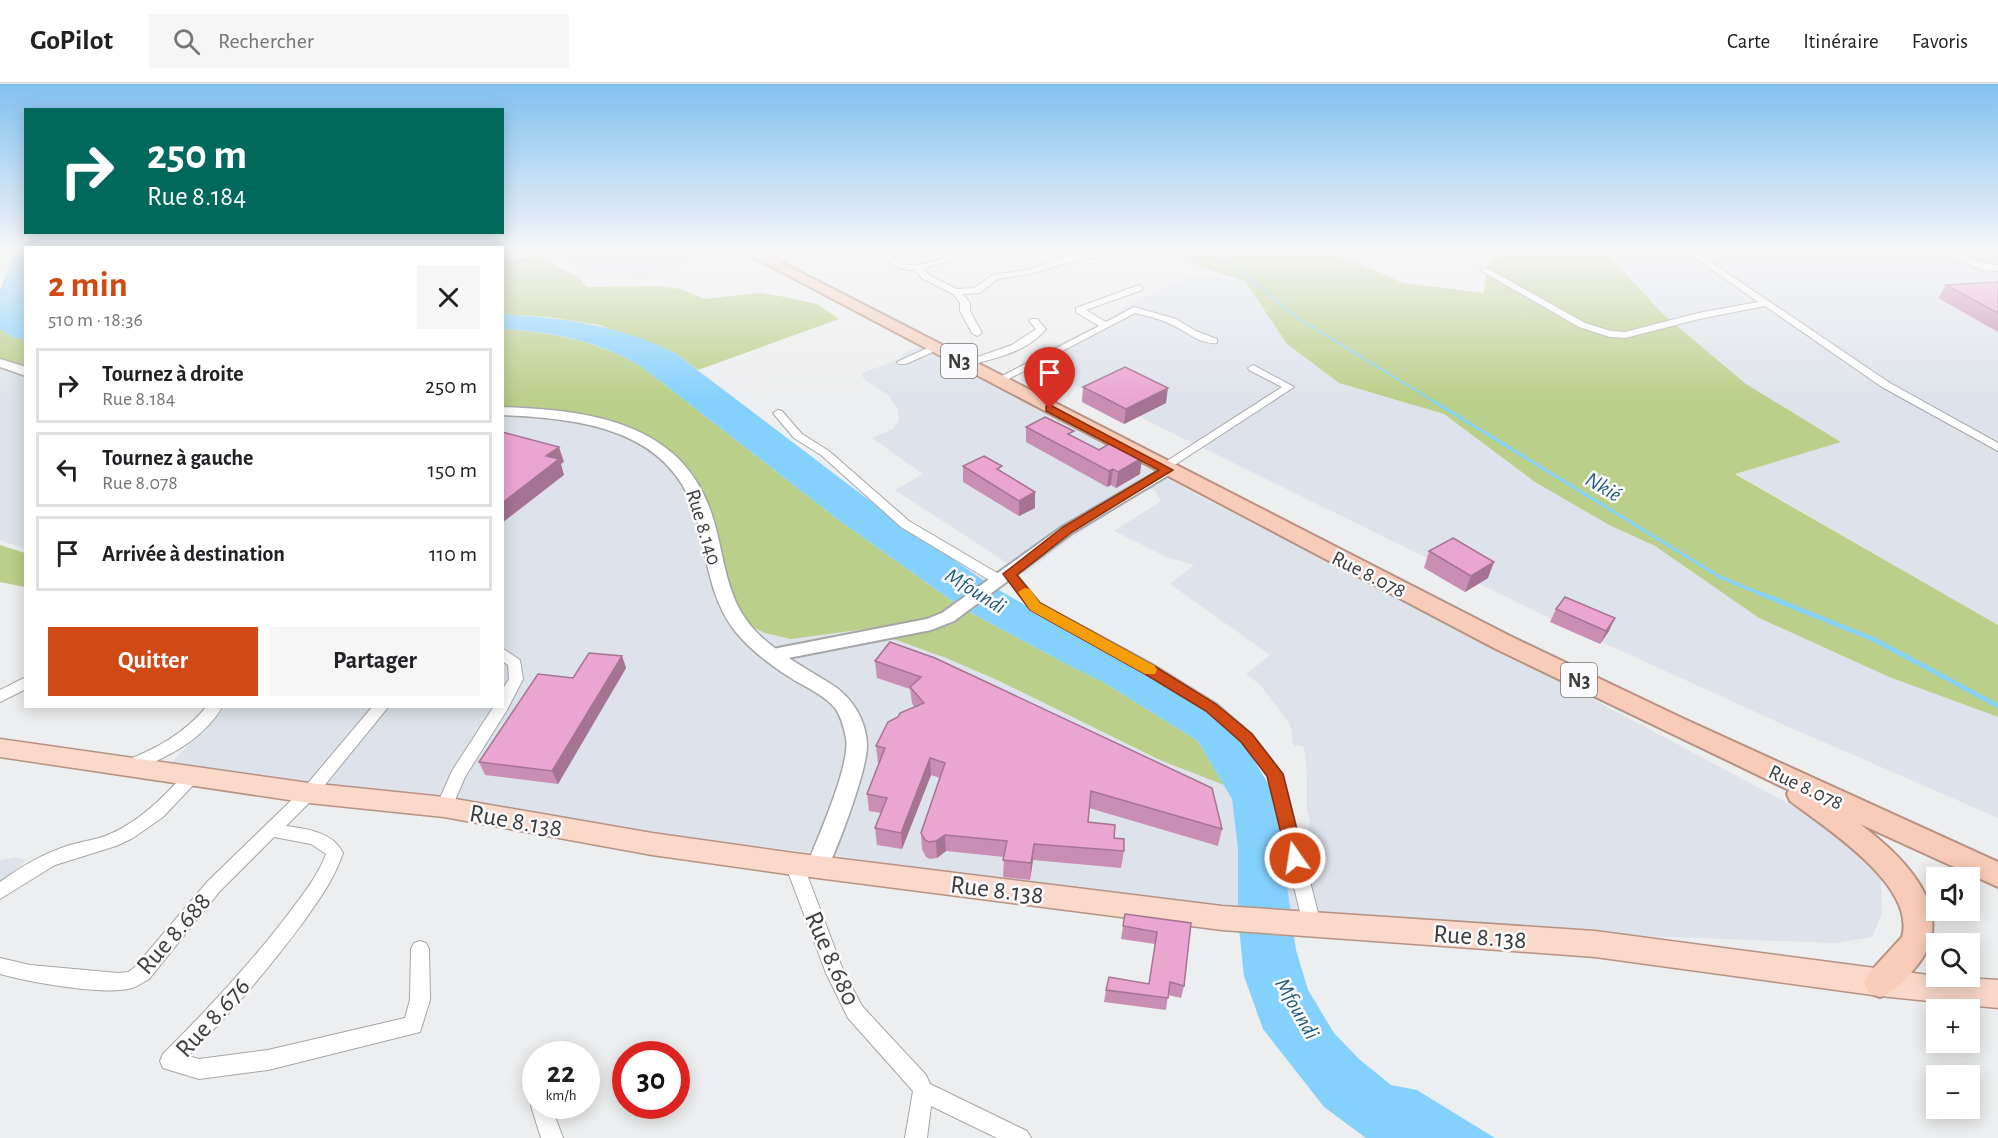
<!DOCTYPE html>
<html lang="fr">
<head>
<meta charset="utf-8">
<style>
  :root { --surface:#fff; --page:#f6f6f6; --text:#202124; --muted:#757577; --line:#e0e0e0; --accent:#d14a15 }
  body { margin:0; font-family:"Alegreya Sans",sans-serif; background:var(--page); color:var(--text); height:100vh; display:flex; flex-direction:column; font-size:22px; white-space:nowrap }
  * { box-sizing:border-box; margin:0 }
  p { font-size:20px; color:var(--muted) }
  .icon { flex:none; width:33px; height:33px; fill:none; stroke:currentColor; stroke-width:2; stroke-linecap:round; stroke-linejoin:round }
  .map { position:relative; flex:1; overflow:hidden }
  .details { position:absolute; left:24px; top:162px; width:480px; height:462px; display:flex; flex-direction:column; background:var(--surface); border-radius:0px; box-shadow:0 3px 15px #0003 }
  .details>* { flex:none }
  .top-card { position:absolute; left:24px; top:24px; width:480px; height:126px; border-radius:0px; box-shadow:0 3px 15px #0003; background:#00695c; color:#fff; overflow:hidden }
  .buttons { position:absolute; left:1926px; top:783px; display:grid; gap:12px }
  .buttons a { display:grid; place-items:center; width:54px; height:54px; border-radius:0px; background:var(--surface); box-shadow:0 3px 15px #0003; font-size:30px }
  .speed { position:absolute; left:522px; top:957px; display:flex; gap:12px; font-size:30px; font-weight:700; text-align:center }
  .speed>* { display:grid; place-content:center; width:78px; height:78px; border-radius:50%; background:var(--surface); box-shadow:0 3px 15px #0003; line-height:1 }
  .speed small { font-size:15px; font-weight:400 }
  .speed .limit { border:9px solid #d22; background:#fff; color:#111 }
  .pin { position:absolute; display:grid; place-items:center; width:51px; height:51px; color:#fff; margin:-62px -26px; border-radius:50% 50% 50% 0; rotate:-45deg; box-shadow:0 0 6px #0007 }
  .pin .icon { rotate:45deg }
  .me { position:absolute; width:66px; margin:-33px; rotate:347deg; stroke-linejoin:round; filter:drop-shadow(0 0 4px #0008) }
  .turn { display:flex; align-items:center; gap:21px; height:126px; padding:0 24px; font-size:27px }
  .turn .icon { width:78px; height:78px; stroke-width:2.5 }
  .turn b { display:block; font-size:42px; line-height:51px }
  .round { display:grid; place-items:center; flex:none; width:63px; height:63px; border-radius:0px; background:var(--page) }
  .overview { display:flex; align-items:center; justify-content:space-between; height:102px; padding:0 24px }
  h1 { font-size:36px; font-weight:700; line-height:45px; color:var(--accent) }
  .cta { display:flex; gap:12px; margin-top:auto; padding:12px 24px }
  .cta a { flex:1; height:69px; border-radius:0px; background:var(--accent); color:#fff; font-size:24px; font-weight:700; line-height:69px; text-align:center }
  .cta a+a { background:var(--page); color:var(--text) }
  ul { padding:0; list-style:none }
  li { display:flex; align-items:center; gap:18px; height:75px; margin:0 12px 9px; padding:0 12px; border:3px solid var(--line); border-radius:0px }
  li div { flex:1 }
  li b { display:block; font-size:22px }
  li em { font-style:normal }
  header { display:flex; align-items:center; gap:36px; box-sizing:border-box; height:84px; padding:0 30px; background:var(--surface); border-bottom:2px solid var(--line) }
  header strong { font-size:28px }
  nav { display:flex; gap:33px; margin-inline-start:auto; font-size:21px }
  .search { width:420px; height:54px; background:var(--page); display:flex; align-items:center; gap:15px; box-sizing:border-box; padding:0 21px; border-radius:0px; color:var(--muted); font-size:22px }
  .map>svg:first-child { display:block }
</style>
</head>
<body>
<header>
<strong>GoPilot</strong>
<div class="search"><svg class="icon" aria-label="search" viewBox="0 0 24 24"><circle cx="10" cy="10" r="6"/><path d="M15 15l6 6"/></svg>Rechercher</div>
<nav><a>Carte</a><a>Itinéraire</a><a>Favoris</a></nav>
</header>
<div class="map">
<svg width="1998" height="1054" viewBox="0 0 1998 1054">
  <rect width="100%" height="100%" fill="#edeeef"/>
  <g fill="#dee3eb">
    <path d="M 547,168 L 713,168 L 645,195 L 587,189 L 560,171 Z"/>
    <path d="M 1608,168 L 1998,168 L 1998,541 L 1735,389 L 1840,357 L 1746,300 L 1664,230 L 1612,175 Z"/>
    <path d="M 1193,191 L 1245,197 L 1287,260 L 1339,299 L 1444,330 L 1535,398 L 1609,441 L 1655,462 L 1759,534 L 1889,593 L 1998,633 L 1998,734 L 1773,636 L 1551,535 L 1026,277 L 1115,231 L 1123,223 Z"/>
    <path d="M 919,263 L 1213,419 L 1445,536 L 1808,730 L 1855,763 L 1881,794 L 1882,830 L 1872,853 L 1836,859 L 1612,851 L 1228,823 L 1056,804 L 839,772 L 161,689 L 226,623 L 502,622 L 503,327 L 618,345 L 671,374 L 791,555 L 866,545 L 937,570 L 995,595 L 1162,677 L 1224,701 L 1261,719 L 1303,747 L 1308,746 L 1310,739 L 1307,726 L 1307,690 L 1304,663 L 1296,661 L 1294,664 L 1290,640 L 1260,601 L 1246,590 L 1270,571 L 1170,500 L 1194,481 L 1167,473 L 1114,447 L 1161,417 L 1154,405 L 1145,406 L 1070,455 L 1024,490 L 895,406 L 923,390 L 872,354 L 893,345 L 899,336 L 898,326 L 889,312 L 863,294 L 862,289 L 895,277 L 906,268 Z"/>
    <path d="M 0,279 L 25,288 L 25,465 L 0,456 Z"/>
    <path d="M 15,773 L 26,776 L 0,800 L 0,776 Z"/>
  </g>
  <g fill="#bacf89">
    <path d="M 1179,168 L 1332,168 L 1403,199 L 1484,209 L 1487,181 L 1501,170 L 1499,168 L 1608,168 L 1612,175 L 1663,230 L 1746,300 L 1841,358 L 1735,390 L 1998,541 L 1998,633 L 1889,593 L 1759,534 L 1655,462 L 1609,441 L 1535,398 L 1444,330 L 1339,299 L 1287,260 L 1245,197 L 1201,183 Z"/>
    <path d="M 533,170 L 578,193 L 587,203 L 659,202 L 681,205 L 704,215 L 760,209 L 780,212 L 817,220 L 839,235 L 698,286 L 675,269 L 599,241 L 547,233 L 503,230 L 502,175 Z"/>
    <path d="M 0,245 L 13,253 L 25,256 L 25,288 L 0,279 Z"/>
    <path d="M 502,245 C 552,248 599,257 642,283 L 836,434 L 962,524 L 1074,584 L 1103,598 L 1198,657 L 1224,701 L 1162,677 L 995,595 L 946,574 L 866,545 L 791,555 L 765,549 L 735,534 L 707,446 L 671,374 L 618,345 L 503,327 Z"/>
    <path d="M 0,461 L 25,469 L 25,503 L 0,498 Z"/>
  </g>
  <g fill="#84d1fe">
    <path d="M 14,168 L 25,168 L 25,256 L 13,253 L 0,245 L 0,207 Z"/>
    <path d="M 502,230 C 564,234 620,241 675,269 L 886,429 L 992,502 L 1200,622 L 1245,661 L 1274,710 L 1296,866 L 1308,906 L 1334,949 L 1359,975 L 1391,1001 L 1417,1006 L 1495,1054 L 1366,1054 L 1324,1023 L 1263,945 L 1244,892 L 1238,835 L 1238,765 L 1232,715 L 1198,657 L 1103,598 L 1074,584 L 962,524 L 836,434 L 642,283 C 599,257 552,248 503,245 Z"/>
  </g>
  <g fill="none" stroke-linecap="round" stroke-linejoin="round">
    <path stroke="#84d1fe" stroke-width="2" d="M 1218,168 L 1298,234 L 1438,320"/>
    <path stroke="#84d1fe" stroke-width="3" d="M 1435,318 L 1720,493 L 1763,511"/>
    <path stroke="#84d1fe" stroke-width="4.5" d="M 1759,509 L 1875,556 L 1998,622"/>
    <g stroke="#a5a6a7" stroke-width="2">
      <g id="minor">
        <path d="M 873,168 C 888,167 898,181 912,181 C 931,182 949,168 968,168 L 967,170 L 923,185 L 929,191 L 957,205 L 974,204 L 993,191 L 1026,186 L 1083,168 L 1126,169 L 1130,172 L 1126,175 L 1084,174 L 1030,190 L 998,195 L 979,209 L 963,210 L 970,219 L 970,227 L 982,249 L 977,252 L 972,249 L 960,227 L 960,219 L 953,210 L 923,195 L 915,186 L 901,185 Z"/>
        <path d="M 1687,168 L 1696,168 L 1890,299 L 1998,359 L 1998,367 L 1882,303 L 1765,222 L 1699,235 L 1625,254 L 1610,253 L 1579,243 L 1480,186 L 1487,184 L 1585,239 L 1611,247 L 1625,248 L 1698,229 L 1758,218 Z"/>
        <path d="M 1941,168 C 1961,166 1978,181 1998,181 L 1998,187 L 1981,186 Z"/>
        <path d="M 1139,201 L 1143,204 L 1142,206 L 1086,226 L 1106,238 L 1134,223 L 1176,235 L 1196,247 L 1217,255 L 1217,259 C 1199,261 1184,245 1168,239 C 1158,234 1146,232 1135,229 L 1001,299 L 993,299 L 992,297 L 1099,242 L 1076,228 L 1076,224 Z"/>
        <path d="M 1031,235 L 1037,235 L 1046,245 C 1026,269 993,275 965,282 L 960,279 L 1012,261 L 1036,245 L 1029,237 Z"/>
        <path d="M 934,261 L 937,262 L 937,266 L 906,280 L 898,280 L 897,278 Z"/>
        <path d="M 1253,281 L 1294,303 L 1167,386 L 1159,386 L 1159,382 L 1282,303 L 1249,286 L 1248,284 Z"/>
        <path d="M 778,326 L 782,327 L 802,350 L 829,367 L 909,437 L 1004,493 L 1006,496 L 1004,499 L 994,499 L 901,443 L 821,371 L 794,354 L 773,329 Z"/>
        <path d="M 1009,486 L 1014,487 L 1040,519 L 1156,582 L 1216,619 L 1252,650 L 1283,690 L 1321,841 L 1318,847 L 1312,849 L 1306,847 L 1303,841 L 1268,692 L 1242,658 L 1206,627 L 1146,590 L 1030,525 L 1003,490 Z"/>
        <path d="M 502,564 L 520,576 L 523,595 L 507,626 L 465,693 L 450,728 L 444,729 L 438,728 L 436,723 L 452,687 L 494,622 L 502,622 L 502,606 L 509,595 L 508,581 L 502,577 Z"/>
        <path d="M 26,593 L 26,605 L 0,618 L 0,606 Z"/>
        <path d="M 207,622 L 223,622 C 205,652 176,669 145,682 C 137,685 131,689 122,686 L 120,682 L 122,678 C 156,665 184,650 207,622 Z"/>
        <path d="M 373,622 L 389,622 L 315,713 L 286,742 C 307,745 333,748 343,769 C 334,796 318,817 302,840 C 267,887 229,931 188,972 L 199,975 L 268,966 L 405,934 L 410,916 L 411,865 L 414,859 L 420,857 L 426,859 L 429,865 L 430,916 L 420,948 L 268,986 L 199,995 L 163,984 L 160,977 L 163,970 C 208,925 251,879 289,829 C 303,810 318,792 326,770 L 311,760 L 274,753 L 220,807 L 149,895 C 143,898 138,902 132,904 C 105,912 28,898 0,890 L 0,874 L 30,881 L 118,889 L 128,888 L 135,883 L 208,797 L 303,705 Z"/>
        <path d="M 191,687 L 197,689 L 199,693 L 197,697 L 163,733 L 133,754 L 116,762 L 55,781 L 0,815 L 0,798 C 22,782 44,769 70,761 C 83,757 97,756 110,750 C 140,737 164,713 185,689 Z"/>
        <path d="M 794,773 L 800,775 L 803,780 L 843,886 L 862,922 L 926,991 L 930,1000 L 1027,1047 L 1031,1054 L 997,1054 L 931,1022 L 927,1054 L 905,1054 L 913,1007 L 848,934 L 826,889 L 785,780 L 788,775 Z"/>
        <path d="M 536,1014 L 536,1022 L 551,1022 L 563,1054 L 541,1054 L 531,1022 Z"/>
      </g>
    </g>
    <g stroke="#a5a6a7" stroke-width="4">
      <path id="tertiary" d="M 1167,382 L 1172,383 L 1174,386 L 1172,389 L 1072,449 L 954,537 L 931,546 L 773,577 L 767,575 L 764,571 L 767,567 L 773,565 L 927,535 L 942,529 L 1062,443 Z"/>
    </g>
    <g stroke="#a5a6a7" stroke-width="3">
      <g id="secondary">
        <path d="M 525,168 L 547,168 L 541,171 L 502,178 L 502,172 Z"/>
        <path d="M 0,275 L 26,283 L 26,292 L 0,283 Z"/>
        <path d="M 502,323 C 588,326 682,337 712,431 C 723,464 724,501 743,531 C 763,563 801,581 831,600 C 852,613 866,636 867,660 C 868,685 837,766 825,790 L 817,793 L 809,790 L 806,783 C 817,756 851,680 846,654 C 844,644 841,632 835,624 C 825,612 808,604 794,596 C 773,583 750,566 735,547 C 709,514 707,471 696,432 C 670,344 581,335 502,331 Z"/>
      </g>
    </g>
    <g stroke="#b69281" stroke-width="3">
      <path id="primary" d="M 0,655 L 309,699 L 444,713 L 652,749 L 794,769 L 1222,822 L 1595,847 L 1936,892 L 1998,896 L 1998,924 L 1880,912 L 1595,873 L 1222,846 L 794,791 L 652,771 L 444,733 L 309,719 L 0,673 Z"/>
    </g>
    <g stroke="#b69281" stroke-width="4">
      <path id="trunk" d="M 744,168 L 761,168 L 1510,552 L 1682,634 L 1998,778 L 1998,803 L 1860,740 C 1904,773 1962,829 1915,884 C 1905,896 1895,908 1880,913 L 1869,909 L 1864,899 L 1869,889 L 1902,853 C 1917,802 1826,744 1790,717 L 1787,710 L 1789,706 L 1494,564 Z"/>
    </g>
    <use href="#minor" fill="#fff" fill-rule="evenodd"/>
    <use href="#tertiary" fill="#fff" fill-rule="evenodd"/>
    <use href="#secondary" fill="#fff" fill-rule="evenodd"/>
    <use href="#primary" fill="#fad9ca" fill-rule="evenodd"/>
    <use href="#trunk" fill="#f8ccb8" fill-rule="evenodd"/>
  </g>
  <g fill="#ca8eb4">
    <path d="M 1998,198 L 1998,248 L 1938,214 L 1946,201 Z"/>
    <path d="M 1083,303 L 1166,319 L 1124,340 L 1082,318 Z"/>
    <path d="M 1026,343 L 1073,352 L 1140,390 L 1116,404 L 1111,401 L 1107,403 L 1026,358 Z"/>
    <path d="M 963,382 L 1002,388 L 1035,424 L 1019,432 L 963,398 Z"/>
    <path d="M 1429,467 L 1488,494 L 1465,508 L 1424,484 Z"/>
    <path d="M 1556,525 L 1609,547 L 1600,560 L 1550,538 Z"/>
    <path d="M 890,558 L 1222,745 L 1218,762 L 1089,724 L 1088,738 L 1114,754 L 1124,767 L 1121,784 L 1033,776 L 1030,796 L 1003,793 L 1004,773 L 946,767 L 937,774 L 930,775 L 926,773 L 922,765 L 921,749 L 940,694 L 931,691 L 902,765 L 877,761 L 875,744 L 881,729 L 869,727 L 867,710 L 879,679 L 878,679 L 876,662 L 898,633 L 914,623 L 912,619 L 910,605 L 877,594 L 875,577 Z"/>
    <path d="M 622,572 L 626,584 L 558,700 L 485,691 L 479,678 Z"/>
    <path d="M 1125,830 L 1191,839 L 1184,902 L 1181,914 L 1168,911 L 1166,926 L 1104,918 L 1106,906 L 1149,900 L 1155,860 L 1121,855 Z"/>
  </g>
  <g fill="#a47492">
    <path d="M 1168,304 L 1166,319 L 1124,340 L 1126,325 Z"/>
    <path d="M 559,363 L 564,378 L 561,380 L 564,391 L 502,439 L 502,419 L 546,372 Z"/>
    <path d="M 1142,374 L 1140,390 L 1116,404 L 1118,388 Z"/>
    <path d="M 1113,385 L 1111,401 L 1107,403 L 1109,387 Z"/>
    <path d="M 1035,408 L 1035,424 L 1019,432 L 1019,417 Z"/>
    <path d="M 1494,478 L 1488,494 L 1465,508 L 1471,492 Z"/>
    <path d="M 1615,534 L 1609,547 L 1600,560 L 1606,547 Z"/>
    <path d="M 622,572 L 626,584 L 558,700 L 552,687 Z"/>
    <path d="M 930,674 L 931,691 L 902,765 L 901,749 Z"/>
    <path d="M 945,751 L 946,767 L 937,774 L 936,757 Z"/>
    <path d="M 1034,760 L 1033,776 L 1030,796 L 1031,779 Z"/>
  </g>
  <g fill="#eba5d1" stroke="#a47492" stroke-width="1.5">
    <path d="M 1998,198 L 1998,229 L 1946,201 Z"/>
    <path d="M 1125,283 L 1168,304 L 1126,325 L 1083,303 Z"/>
    <path d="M 1045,333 L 1074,347 L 1068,350 L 1099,366 L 1112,358 L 1142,374 L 1118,388 L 1113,385 L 1109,387 L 1026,343 Z"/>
    <path d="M 502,348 L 559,363 L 546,372 L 559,375 L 502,419 Z"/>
    <path d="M 984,372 L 1002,382 L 997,385 L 1035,408 L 1019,417 L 963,382 Z"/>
    <path d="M 1453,454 L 1494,478 L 1471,492 L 1429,467 Z"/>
    <path d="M 1565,513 L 1615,534 L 1606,547 L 1556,525 Z"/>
    <path d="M 890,558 L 935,574 L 1212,704 L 1222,745 L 1091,707 L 1088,738 L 1115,741 L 1114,754 L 1124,755 L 1124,767 L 1034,760 L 1031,779 L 1003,776 L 1007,757 L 945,751 L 936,757 L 929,758 L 925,756 L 921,749 L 945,679 L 930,674 L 901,749 L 875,744 L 887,714 L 867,710 L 885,664 L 876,662 L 888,638 L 898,633 L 900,629 L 924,619 L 910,603 L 921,593 L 875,577 Z"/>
    <path d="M 589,569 L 622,572 L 552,687 L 479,678 L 538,590 L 573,594 Z"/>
    <path d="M 1125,830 L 1191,839 L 1184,902 L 1170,898 L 1168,914 L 1106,906 L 1109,893 L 1149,900 L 1157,848 L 1123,842 Z"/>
  </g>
  <linearGradient id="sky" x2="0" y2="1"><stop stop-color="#80c0f1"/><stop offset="0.53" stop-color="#f7f7f8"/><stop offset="1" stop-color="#f7f7f8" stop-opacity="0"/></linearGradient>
  <rect width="1998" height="315" fill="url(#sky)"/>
  <path fill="#d14a15" stroke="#88300e" stroke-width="1.5" d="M 1050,321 L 1173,386 L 1072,448 L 1017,491 L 1040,519 L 1156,583 L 1216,620 L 1252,650 L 1283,690 L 1304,774 L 1301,779 L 1295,781 L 1289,779 L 1287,774 L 1267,692 L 1241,658 L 1206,627 L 1145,590 L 1030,526 L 1003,490 L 1063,443 L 1159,386 L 1046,327 L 1046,322 Z"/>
  <path fill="#f59e0b" d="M 1025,504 L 1030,505 L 1040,519 L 1155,582 L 1157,586 L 1155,590 L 1145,590 L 1030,526 L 1018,508 Z"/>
  <g text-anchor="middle" stroke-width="5" stroke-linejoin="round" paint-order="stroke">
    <g fill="#fbfbfd" stroke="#757677" stroke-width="1.5">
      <rect x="941" y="260" width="36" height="34" rx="4.5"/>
      <rect x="1561" y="579" width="36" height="34" rx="4.5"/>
    </g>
    <g font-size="20" font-weight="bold" fill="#3c3d3d">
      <text x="959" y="284">N3</text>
      <text x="1579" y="603">N3</text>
    </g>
    <g font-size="21" fill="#3c3d3d" stroke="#fbfbfd">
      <text transform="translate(704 443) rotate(73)" y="7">Rue 8.140</text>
      <text transform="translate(1369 490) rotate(27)" y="7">Rue 8.078</text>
      <text transform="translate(1806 703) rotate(25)" y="7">Rue 8.078</text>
    </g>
    <g font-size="22" font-style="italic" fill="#225b7a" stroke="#fbfbfd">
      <text transform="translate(1604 402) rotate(31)" y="8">Nkié</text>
      <text transform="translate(976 506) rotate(32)" y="8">Mfoundi</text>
      <text transform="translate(1298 924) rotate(60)" y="8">Mfoundi</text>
    </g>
    <g font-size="26" fill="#3c3d3d" stroke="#fbfbfd">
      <text transform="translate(516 736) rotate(10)" y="9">Rue 8.138</text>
      <text transform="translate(997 805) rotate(7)" y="9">Rue 8.138</text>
      <text transform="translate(173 849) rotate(-49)" y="9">Rue 8.688</text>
      <text transform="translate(1480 852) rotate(4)" y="9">Rue 8.138</text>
      <text transform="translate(833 874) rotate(66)" y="9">Rue 8.680</text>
      <text transform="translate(212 933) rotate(-48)" y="9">Rue 8.676</text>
    </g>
  </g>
</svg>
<div class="buttons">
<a><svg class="icon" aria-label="sound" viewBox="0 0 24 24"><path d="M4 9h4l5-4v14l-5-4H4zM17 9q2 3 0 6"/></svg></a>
<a><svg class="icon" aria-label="search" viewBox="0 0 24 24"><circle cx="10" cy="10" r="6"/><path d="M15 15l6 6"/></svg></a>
<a>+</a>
<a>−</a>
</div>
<div class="speed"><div>22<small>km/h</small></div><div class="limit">30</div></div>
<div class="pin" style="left:1050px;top:325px;background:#d93025"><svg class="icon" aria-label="arrive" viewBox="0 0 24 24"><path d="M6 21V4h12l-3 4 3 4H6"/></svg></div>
<svg class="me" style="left:1295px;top:774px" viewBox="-20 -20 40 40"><circle r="17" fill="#d14a15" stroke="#fff" stroke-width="3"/><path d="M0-11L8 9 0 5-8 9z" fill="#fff"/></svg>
<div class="top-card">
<div class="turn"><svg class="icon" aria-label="right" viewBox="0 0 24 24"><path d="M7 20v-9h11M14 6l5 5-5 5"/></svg><div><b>250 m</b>Rue 8.184</div></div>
</div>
<section class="details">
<div class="overview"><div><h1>2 min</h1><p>510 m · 18:36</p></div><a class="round"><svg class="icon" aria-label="close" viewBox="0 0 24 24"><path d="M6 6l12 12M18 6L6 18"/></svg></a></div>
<ul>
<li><svg class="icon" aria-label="right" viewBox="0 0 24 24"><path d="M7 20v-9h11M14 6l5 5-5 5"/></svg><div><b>Tournez à droite</b><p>Rue 8.184</p></div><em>250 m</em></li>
<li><svg class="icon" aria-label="left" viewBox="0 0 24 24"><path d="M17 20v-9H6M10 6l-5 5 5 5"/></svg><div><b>Tournez à gauche</b><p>Rue 8.078</p></div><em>150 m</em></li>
<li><svg class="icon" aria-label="arrive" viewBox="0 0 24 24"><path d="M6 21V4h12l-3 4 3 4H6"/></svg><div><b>Arrivée à destination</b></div><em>110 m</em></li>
</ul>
<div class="cta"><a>Quitter</a><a>Partager</a></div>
</section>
</div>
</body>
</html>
